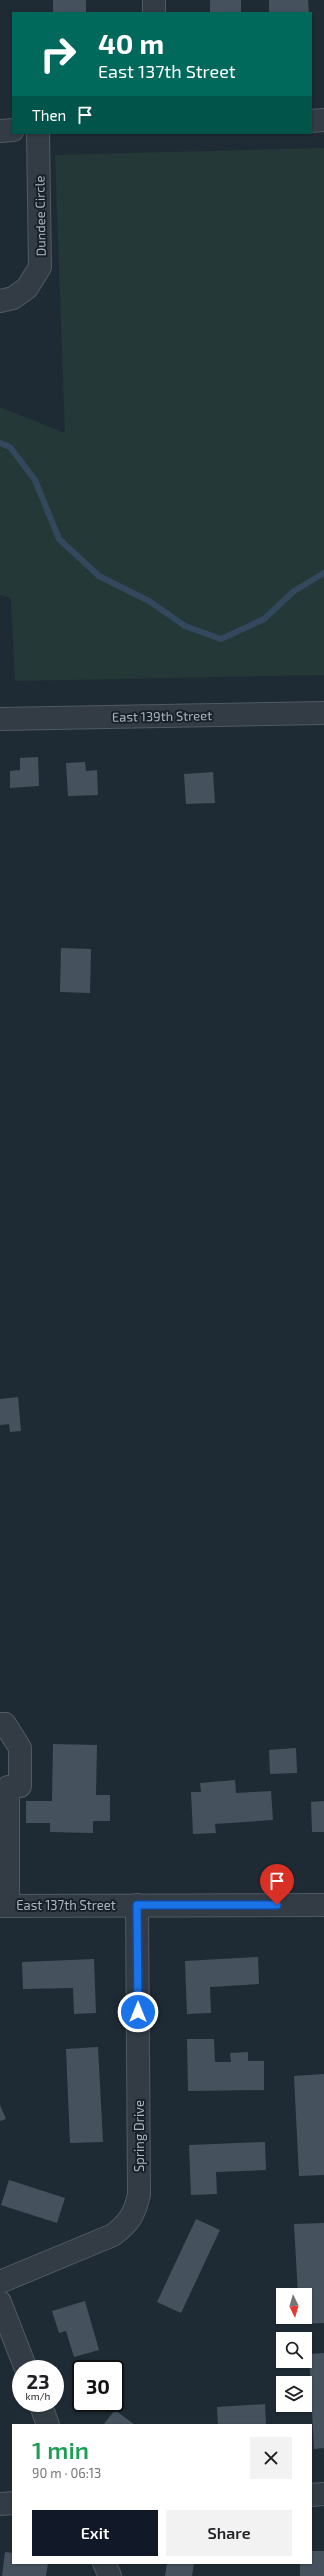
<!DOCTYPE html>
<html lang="en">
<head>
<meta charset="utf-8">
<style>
  :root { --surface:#fff; --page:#f2f2f2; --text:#202124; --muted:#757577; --accent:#111827 }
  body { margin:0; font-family:"Exo 2",sans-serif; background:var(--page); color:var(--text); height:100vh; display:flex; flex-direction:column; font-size:15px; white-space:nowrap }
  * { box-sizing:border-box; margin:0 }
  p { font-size:13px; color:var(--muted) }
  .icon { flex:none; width:22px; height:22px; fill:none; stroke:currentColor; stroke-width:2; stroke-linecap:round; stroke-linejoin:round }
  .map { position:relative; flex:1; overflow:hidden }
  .panel { position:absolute; left:12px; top:2424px; width:300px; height:140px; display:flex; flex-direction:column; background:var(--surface); border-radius:0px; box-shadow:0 1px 3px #0004 }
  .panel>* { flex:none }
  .guide { position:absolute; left:12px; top:12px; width:300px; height:122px; border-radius:0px; box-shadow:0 1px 3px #0004; background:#00695c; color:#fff; overflow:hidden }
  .needle { width:26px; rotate:175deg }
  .controls { position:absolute; left:276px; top:2288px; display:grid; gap:8px }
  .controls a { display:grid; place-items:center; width:36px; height:36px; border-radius:0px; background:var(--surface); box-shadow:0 1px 3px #0004; font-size:20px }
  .speed { position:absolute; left:12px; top:2360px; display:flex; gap:8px; font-size:20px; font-weight:700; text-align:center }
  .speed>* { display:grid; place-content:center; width:52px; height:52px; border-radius:50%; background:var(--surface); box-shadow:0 1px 3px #0004; line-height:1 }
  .speed small { font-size:10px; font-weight:400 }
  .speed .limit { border:2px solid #111; border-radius:6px; background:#fff; color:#111 }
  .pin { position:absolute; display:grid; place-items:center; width:34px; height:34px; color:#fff; margin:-41px -17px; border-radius:50% 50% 50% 0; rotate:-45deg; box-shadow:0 0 4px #0007 }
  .pin .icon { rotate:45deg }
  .me { position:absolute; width:44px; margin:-22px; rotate:0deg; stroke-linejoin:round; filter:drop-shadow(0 0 3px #0008) }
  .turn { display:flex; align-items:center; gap:14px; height:84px; padding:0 20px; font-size:18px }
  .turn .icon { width:52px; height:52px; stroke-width:2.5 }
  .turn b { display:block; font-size:28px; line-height:34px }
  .then { display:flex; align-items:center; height:38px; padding:0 20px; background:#0003; gap:8px; font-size:15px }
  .round { display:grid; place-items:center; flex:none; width:42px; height:42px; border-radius:0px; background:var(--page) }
  .overview { display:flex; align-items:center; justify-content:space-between; height:68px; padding:0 20px }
  h1 { font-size:24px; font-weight:600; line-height:30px; color:#1e9e55 }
  .action { display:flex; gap:8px; margin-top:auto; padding:8px 20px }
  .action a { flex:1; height:46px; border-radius:0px; background:var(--accent); color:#fff; font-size:16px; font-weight:600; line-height:46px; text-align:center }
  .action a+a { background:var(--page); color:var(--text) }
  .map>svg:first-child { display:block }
</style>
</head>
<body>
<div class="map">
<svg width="324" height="2576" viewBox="0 0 324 2576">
  <rect width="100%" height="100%" fill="#1f2b34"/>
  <path fill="#243937" d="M 324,148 L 324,675 L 15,681 L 11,598 L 0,595 L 0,407 L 65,433 L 55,155 Z"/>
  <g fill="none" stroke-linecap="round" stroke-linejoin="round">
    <path stroke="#33485c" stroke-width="6" d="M 0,443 L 10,447 L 35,480 L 59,539 L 99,576 L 149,601 L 185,626 L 221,639 L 264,619 L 294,591 L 324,573"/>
  </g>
  <g fill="#45525e">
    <rect x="53" y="0" width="33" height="13"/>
    <rect x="210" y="0" width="31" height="13"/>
    <path d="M 269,0 L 308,0 L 309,13 L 269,13 Z"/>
    <path d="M 38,757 L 39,786 L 10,788 L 10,771 L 20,770 L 20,758 Z"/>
    <path d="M 85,762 L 86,771 L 97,770 L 98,795 L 68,796 L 66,763 Z"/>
    <path d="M 213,772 L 215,803 L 186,804 L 184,774 Z"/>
    <path d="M 61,948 L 91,949 L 90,993 L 60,992 Z"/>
    <path d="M 18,1397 L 21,1431 L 10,1432 L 9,1424 L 0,1425 L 0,1399 Z"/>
    <path d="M 53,1744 L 97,1745 L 96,1795 L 110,1795 L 110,1821 L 93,1821 L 93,1833 L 50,1832 L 50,1823 L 26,1823 L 26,1801 L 52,1801 Z"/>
    <path d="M 296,1748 L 297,1773 L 270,1774 L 269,1750 Z"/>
    <path d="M 235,1780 L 236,1793 L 271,1791 L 273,1820 L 215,1824 L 216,1833 L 193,1834 L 191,1792 L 201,1792 L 200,1783 Z"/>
    <path d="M 324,1801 L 324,1832 L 312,1832 L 311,1802 Z"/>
    <path d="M 258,1957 L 259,1984 L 210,1987 L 211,2013 L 187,2014 L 185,1961 Z"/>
    <path d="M 94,1959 L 96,2013 L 74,2014 L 73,1988 L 23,1989 L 22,1962 Z"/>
    <path d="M 187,2039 L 214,2039 L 215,2062 L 231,2062 L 230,2053 L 248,2052 L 248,2061 L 264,2061 L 264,2090 L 188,2091 Z"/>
    <path d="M 98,2047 L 103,2142 L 70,2143 L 66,2049 Z"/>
    <path d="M 324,2074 L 324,2175 L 299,2176 L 294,2076 Z"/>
    <path d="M 0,2105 L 6,2119 L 0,2121 Z"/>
    <path d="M 265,2142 L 266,2170 L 216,2172 L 217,2194 L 191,2195 L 189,2145 Z"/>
    <path d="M 9,2180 L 65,2198 L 57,2223 L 1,2205 Z"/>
    <path d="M 196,2219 L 220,2230 L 181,2313 L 157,2302 Z"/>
    <path d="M 324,2223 L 324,2323 L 299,2324 L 299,2317 L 305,2317 L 305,2295 L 298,2295 L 294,2224 Z"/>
    <path d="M 85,2301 L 99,2350 L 74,2357 L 66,2331 L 59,2333 L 52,2311 Z"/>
    <path d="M 324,2353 L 324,2448 L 314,2449 L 309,2354 Z"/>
    <path d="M 101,2363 L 104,2369 L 87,2369 Z"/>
    <path d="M 81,2371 L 81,2389 L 74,2374 Z"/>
    <path d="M 87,2403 L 104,2403 L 89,2409 Z"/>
    <path d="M 265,2404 L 266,2425 L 218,2425 L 217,2407 Z"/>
    <path d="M 115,2410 L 135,2425 L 103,2425 Z"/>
    <path d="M 311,2551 L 324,2551 L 324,2576 L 300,2576 L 300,2563 L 311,2563 Z"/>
    <path d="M 5,2552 L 13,2553 L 13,2563 L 48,2563 L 46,2576 L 2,2576 Z"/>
    <path d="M 167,2563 L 194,2563 L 192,2576 L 165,2576 Z"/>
  </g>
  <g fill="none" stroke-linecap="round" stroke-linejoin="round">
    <g stroke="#505a63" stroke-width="24">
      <g id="minor">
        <path d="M 154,13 L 154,0"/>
        <path d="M 311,121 L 324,120"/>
        <path d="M 0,131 L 13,130"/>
        <path d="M 0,301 L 13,298 L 27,288 L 40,267 L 38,133"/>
        <path d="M 0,719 L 324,713"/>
        <path d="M 0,1724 L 5,1724 L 20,1748 L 20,1786 L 8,1787 L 8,1906"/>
        <path d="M 0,1906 L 324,1905"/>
        <path d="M 0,2282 L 113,2235 C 129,2223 135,2214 139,2194 L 137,1905"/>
        <path d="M 0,2302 L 26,2369"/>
        <path d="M 40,2403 L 48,2425"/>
        <path d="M 311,2495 L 324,2494"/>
        <path d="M 0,2504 L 13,2503"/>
        <path d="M 104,2563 L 110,2576"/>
      </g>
    </g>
    <use href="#minor" stroke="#333c45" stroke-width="22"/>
  </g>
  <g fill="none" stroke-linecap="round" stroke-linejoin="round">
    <g stroke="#114b97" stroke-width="10">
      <path id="route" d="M 138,2012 L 137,1905 L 277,1905"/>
    </g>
    <use href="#route" stroke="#1a73e8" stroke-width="7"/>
  </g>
  <g text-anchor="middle" stroke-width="4" stroke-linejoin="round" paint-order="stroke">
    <g font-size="13" fill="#acb7c2" stroke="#182129">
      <text transform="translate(40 216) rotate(-91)" y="5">Dundee Circle</text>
      <text transform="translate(162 716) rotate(-1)" y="5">East 139th Street</text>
      <text x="66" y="1910">East 137th Street</text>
      <text transform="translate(139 2136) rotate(-90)" y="5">Spring Drive</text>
    </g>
  </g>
</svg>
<div class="controls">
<a><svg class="needle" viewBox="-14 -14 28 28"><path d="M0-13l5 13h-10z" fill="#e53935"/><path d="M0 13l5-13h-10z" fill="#757577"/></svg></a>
<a><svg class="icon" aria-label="search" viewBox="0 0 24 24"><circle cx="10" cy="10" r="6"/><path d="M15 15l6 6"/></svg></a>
<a><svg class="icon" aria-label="layers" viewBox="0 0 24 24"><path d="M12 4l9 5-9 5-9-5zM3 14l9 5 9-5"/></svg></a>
</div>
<div class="speed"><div>23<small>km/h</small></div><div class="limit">30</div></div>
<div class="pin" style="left:277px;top:1905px;background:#d93025"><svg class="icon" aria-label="arrive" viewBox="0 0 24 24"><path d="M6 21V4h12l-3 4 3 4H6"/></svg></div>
<svg class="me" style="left:138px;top:2012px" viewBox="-20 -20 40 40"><circle r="17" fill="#1a73e8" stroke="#fff" stroke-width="3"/><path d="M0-11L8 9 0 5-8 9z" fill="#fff"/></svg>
<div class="guide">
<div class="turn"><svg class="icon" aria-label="right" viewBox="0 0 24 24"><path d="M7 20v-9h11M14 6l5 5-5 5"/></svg><div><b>40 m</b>East 137th Street</div></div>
<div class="then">Then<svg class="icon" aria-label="arrive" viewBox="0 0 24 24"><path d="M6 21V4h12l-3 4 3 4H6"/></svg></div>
</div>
<section class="panel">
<div class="overview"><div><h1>1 min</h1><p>90 m · 06:13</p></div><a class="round"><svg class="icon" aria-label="close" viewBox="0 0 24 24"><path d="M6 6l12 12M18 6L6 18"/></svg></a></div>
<div class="action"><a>Exit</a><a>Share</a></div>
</section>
</div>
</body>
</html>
